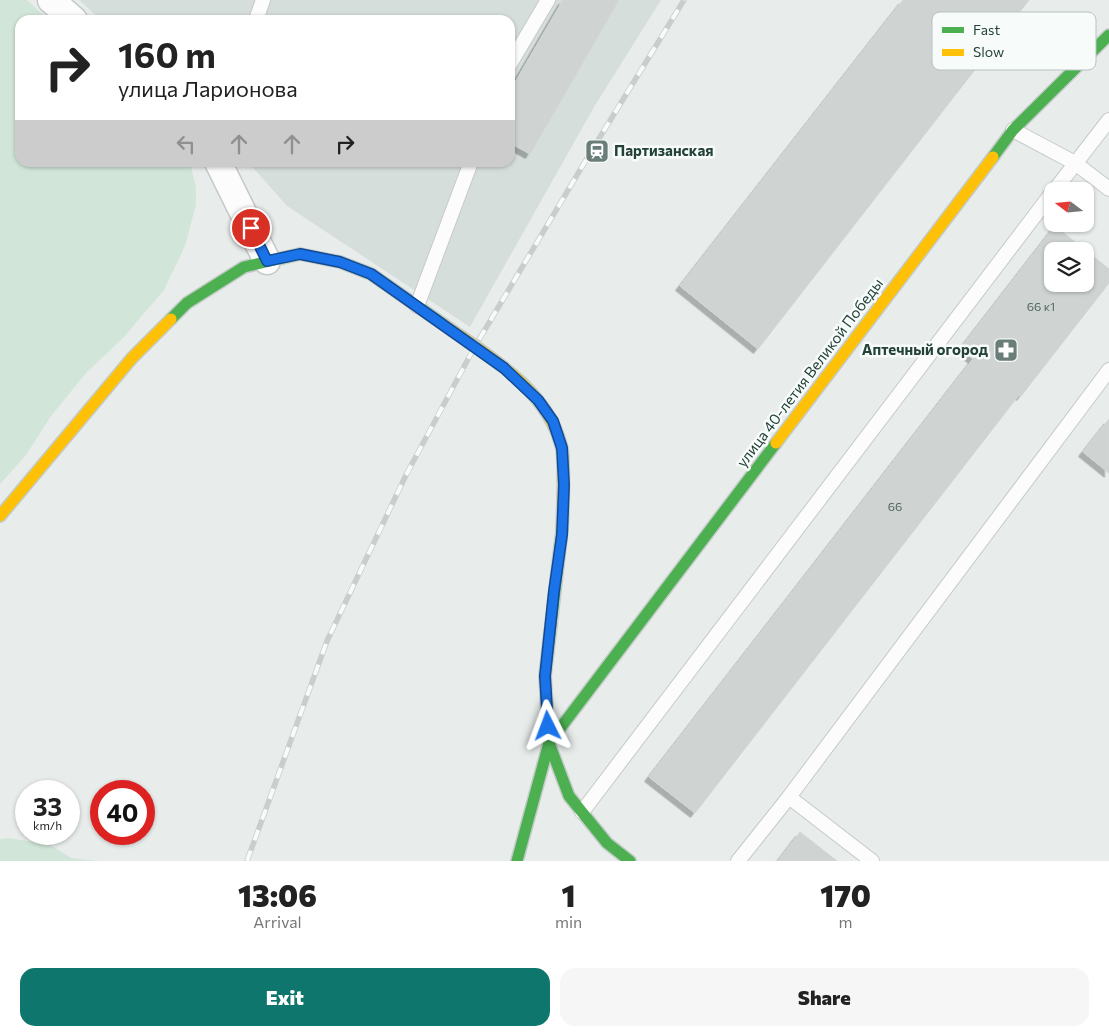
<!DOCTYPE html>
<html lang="en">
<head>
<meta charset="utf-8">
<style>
  :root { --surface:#fff; --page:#f6f6f6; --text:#222; --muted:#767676; --accent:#0f766e }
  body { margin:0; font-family:Commissioner,sans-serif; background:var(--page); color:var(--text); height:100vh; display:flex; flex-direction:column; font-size:19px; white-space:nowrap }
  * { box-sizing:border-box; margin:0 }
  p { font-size:16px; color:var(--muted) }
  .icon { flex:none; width:28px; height:28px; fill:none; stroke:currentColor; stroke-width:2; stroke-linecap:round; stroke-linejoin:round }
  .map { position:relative; height:861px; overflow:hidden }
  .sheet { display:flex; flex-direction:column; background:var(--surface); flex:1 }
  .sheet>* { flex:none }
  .hud { position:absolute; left:15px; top:15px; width:500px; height:152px; border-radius:15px; box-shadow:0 1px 4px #0004; background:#fff; color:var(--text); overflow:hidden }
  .needle { width:32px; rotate:286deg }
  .fabs { position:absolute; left:1044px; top:182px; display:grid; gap:10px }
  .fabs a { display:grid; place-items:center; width:50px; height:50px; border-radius:10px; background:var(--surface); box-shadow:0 1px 4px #0004; font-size:25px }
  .speed { position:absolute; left:15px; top:780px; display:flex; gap:10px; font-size:25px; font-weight:700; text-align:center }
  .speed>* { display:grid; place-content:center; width:65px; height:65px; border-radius:50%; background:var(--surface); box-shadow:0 1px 4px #0004; line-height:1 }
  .speed small { font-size:12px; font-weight:400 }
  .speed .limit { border:8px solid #d22; background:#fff; color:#111 }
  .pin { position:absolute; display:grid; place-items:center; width:42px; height:42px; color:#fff; margin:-21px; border:2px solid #fff; border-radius:50%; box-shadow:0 1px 5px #0007 }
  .me { position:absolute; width:55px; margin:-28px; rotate:357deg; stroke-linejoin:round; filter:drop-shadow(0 0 4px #0008) }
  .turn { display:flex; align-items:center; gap:18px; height:105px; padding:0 20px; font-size:22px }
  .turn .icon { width:65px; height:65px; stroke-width:2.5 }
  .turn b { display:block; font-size:35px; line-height:42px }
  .lanes { display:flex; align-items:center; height:48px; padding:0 20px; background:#0003; justify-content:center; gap:25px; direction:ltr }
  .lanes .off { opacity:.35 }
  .eta { display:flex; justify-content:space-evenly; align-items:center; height:85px; text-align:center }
  .eta b { font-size:30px; font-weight:800; line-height:35px }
  .primary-button { display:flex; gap:10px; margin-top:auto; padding:10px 20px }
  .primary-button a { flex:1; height:58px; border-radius:15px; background:var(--accent); color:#fff; font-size:20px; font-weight:800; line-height:58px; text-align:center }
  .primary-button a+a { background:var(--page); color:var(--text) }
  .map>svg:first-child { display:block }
</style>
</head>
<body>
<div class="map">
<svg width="1109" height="861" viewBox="0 0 1109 861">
  <defs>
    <filter id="shadow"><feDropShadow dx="-4.5" dy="4.5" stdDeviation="0" flood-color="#0004"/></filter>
  </defs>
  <rect width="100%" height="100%" fill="#e8edeb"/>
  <path fill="#d6dedb" d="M 79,0 L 661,0 L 594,107 L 470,327 L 287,206 L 249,163 L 510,162 L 510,20 L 101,20 Z"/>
  <g fill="#d1e6d8">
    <path d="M 0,0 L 27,0 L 49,20 L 20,20 L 20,162 L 190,163 L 196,187 L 196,205 L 185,246 L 164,290 L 123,338 L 86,373 L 51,416 L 26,455 L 0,484 Z"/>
    <path d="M 7,838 L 49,844 L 71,858 L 98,861 L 0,861 L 0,839 Z"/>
  </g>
  <g fill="#cfd4d2" stroke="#d1d6d4" fill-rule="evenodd" filter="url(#shadow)">
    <path d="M 563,0 L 619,0 L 530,154 L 510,143 L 510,91 Z"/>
    <path d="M 903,0 L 1029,0 L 758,349 L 680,286 Z"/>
    <path d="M 1055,226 L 1109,269 L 1109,283 L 1021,396 L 1019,395 L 695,813 L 649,777 L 973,359 L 960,349 ZM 1052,251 L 1085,251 L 1085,284 L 1052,284 Z"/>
    <path d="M 1109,419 L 1109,473 L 1083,452 Z"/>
    <path d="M 800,832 L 837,861 L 778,861 Z"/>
  </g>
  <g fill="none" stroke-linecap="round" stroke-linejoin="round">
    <g stroke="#c5cac8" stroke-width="16">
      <g id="lane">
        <path d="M 256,20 L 263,0"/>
        <path d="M 510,64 L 548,0"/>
        <path d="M 1013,130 L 1075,163 L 1109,189"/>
        <path d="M 1054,191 L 1109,120"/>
        <path d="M 417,306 L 471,162"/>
        <path d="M 789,797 L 872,861"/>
        <path d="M 582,812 L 1052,193"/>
        <path d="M 738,861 L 789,797 L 1109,370"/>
      </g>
    </g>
    <g stroke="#c5cac8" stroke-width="29">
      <g id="street">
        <path d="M 51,0 L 74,20"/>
        <path d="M 218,162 L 267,261"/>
      </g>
    </g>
    <g stroke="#c3cbc8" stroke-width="14">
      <g id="fast">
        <path d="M 993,157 L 1013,130 L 1109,35"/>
        <path d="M 171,319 L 187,303 L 244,267 L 300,254 L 340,262 L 371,274 L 443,324"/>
        <path d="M 549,743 L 776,443"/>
        <path d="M 549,743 L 569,796 L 607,843 L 630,861"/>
        <path d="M 517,861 L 549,743 L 545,676 L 562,530"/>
      </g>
    </g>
    <g stroke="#c3cbc8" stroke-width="14">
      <g id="slow">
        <path d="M 443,324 C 488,356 546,388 561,445 C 563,451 563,458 563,464 C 564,486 563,508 562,530"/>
        <path d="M 776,443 L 993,157"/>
        <path d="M 0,516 L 132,358 L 171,319"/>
      </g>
    </g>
    <use href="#lane" stroke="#fcfcfc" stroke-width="14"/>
    <use href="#street" stroke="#fcfcfc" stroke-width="26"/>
    <use href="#fast" stroke="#4caf50" stroke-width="11"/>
    <use href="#slow" stroke="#ffc107" stroke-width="11"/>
    <g stroke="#c9cdcc" stroke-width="5.5">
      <path id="rail" d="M 247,861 L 327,641 L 406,475 L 474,348 L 592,150 L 684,0"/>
    </g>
    <use href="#rail" stroke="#f7fbf9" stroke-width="4" stroke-dasharray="11" stroke-linecap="butt"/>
  </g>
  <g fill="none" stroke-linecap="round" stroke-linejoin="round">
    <g stroke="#114b97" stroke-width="12">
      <path id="route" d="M 251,228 L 267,261 L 300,254 L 340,262 L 371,274 L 504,368 L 538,400 L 553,421 L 562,448 L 564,485 L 562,535 L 554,591 L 545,676 L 548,726"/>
    </g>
    <use href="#route" stroke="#1a73e8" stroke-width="9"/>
  </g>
  <defs>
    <g id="station-square" transform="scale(1.25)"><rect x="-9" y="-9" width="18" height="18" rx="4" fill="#697e78" stroke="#f7fbf9"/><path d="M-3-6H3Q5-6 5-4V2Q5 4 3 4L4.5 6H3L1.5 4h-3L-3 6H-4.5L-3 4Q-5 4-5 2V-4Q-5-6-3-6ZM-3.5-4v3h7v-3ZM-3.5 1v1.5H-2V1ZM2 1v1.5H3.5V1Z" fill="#fff"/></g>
    <g id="pharmacy-square" transform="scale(1.25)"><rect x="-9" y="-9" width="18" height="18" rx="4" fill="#697e78" stroke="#f7fbf9"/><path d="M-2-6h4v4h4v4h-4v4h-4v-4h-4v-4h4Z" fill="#fff"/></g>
  </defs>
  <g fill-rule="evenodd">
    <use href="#station-square" x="597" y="151"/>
    <use href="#pharmacy-square" x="1006" y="350"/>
  </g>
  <g text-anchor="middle" stroke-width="5" stroke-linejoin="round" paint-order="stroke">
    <g font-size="12" fill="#506761">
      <text x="1041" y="311">66 к1</text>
      <text x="895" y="511">66</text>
    </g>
    <g font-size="15" font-weight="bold" fill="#24423a" stroke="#f7fbf9" text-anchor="start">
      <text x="614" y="156">Партизанская</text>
      <text x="988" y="355" text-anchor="end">Аптечный огород</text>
    </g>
    <g font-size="15" fill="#24423a" stroke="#f7fbf9">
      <text transform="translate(810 373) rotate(-53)" y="5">улица 40-летия Великой Победы</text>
    </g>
  </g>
  <rect x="932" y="12" width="164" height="58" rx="8" fill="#f7fbf9" stroke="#b8c4c0" stroke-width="1"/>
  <rect x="942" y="27" width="22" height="6" fill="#4caf50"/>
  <rect x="942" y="49" width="22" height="7" fill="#ffc107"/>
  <g font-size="14" fill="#24423a">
    <text x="973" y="35">Fast</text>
    <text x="973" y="57">Slow</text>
  </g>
</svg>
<div class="fabs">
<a><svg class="needle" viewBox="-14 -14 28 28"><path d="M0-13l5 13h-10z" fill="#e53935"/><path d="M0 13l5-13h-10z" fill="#767676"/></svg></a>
<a><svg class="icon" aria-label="layers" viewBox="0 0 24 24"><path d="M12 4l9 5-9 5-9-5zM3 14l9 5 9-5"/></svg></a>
</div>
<div class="speed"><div>33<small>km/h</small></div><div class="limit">40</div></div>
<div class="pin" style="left:251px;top:228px;background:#d93025"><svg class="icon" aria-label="arrive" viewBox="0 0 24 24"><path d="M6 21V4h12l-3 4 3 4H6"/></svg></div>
<svg class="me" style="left:548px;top:726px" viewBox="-20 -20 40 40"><path d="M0-17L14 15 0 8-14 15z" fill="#1a73e8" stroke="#fff" stroke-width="4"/></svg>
<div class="hud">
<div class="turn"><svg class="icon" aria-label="right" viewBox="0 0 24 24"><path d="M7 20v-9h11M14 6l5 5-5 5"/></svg><div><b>160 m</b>улица Ларионова</div></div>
<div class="lanes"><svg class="icon off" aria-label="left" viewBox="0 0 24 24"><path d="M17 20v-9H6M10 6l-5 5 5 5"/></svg><svg class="icon off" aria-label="ahead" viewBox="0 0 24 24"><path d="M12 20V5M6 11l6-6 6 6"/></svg><svg class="icon off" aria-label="ahead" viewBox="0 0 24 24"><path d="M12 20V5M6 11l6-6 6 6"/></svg><svg class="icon" aria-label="right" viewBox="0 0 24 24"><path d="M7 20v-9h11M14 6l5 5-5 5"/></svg></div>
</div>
</div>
<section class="sheet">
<div class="eta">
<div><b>13:06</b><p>Arrival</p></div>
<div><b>1</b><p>min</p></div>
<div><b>170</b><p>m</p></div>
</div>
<div class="primary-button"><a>Exit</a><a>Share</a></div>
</section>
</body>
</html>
